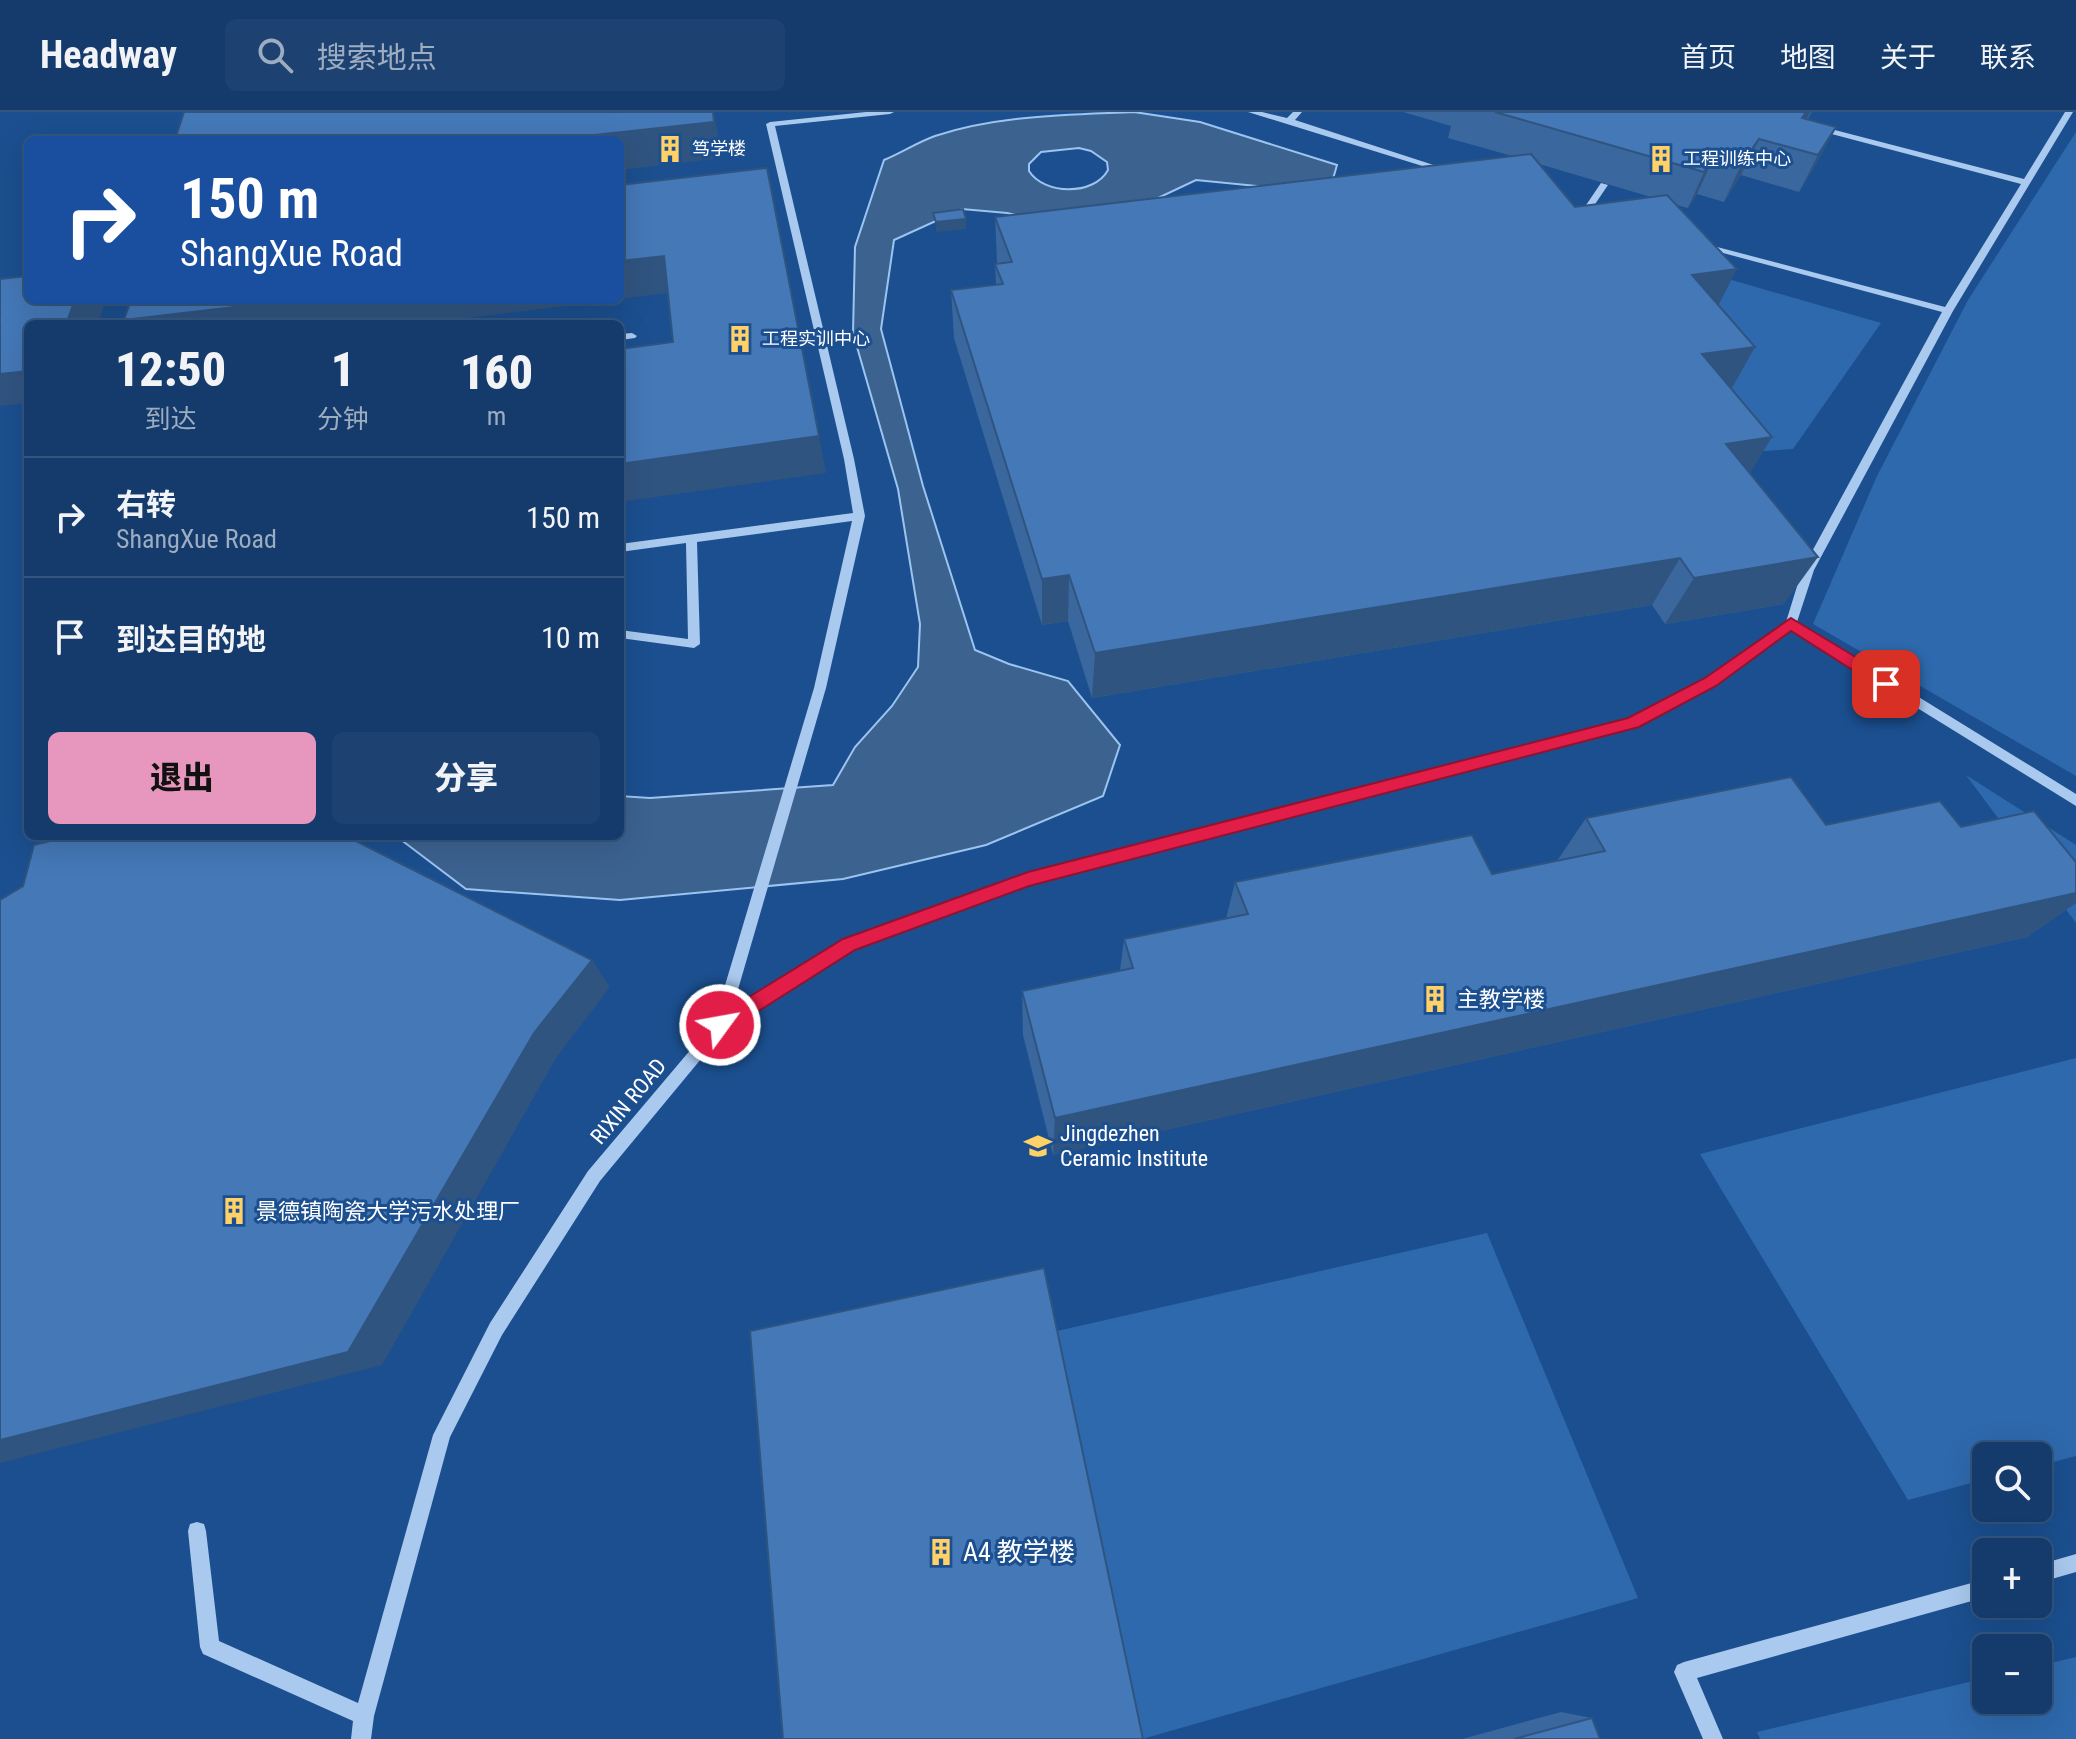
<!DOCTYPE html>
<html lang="zh">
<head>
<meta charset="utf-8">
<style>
  :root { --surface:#143b6b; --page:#1d4271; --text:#f1f3f6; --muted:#9dadc1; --line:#33557e; --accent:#e797bd }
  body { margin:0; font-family:"Roboto Condensed","Noto Sans SC",sans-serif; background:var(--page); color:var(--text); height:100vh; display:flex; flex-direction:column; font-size:30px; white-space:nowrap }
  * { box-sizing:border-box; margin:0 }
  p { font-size:26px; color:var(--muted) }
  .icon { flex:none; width:44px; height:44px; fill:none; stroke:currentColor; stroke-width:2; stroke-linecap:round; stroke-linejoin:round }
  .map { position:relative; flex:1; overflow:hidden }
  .sheet { position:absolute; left:24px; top:208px; width:600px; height:520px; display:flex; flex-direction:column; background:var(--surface); border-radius:12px; box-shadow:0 8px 32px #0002,0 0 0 2px var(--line) }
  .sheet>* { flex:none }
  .guide { position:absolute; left:24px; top:24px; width:600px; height:168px; border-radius:12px; box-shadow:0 8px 32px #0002,0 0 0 2px var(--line); background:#1a4fa0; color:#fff; overflow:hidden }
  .tools { position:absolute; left:1972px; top:1330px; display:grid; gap:16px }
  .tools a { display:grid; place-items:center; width:80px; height:80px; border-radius:12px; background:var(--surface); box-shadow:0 8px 32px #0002,0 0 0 2px var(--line); font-size:40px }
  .pin { position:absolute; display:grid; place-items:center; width:68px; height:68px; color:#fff; margin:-34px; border-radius:16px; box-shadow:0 4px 12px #0006 }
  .me { position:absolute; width:88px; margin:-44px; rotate:58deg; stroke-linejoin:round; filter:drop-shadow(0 0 6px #0008) }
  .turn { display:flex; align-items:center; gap:28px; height:168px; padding:0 24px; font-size:36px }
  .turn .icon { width:104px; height:104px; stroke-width:2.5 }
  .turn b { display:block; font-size:56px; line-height:68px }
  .eta { display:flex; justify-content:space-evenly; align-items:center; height:136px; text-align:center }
  .eta b { font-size:48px; font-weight:800; line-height:56px }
  .cta { display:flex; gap:16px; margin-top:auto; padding:16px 24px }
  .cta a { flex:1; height:92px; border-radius:12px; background:var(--accent); color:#111; font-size:32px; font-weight:800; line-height:92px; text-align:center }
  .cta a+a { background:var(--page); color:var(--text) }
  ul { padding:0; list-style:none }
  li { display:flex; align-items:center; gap:24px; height:120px; padding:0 24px; border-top:2px solid var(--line) }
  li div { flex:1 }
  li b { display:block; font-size:30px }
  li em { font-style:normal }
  header { display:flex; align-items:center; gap:48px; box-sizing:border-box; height:112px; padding:0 40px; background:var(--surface); border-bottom:2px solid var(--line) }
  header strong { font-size:38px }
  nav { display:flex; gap:44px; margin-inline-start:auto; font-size:28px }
  .search { width:560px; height:72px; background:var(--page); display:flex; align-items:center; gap:20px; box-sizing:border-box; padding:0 28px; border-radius:12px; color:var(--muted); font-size:30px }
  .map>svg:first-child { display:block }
</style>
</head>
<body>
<header>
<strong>Headway</strong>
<div class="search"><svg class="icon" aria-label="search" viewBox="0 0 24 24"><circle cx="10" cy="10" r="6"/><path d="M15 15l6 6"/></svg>搜索地点</div>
<nav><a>首页</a><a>地图</a><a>关于</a><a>联系</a></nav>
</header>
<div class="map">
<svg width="2076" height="1627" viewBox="0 0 2076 1627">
  <rect width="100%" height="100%" fill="#1b4f8f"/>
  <g fill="#2e69ad">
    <path d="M 2076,20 L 2076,664 L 1813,512 L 1877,364 L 1968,188 Z"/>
    <path d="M 1659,147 L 1881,211 L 1793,337 L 1719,342 Z"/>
    <path d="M 1966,663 L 2076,733 L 2076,811 Z"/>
    <path d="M 2076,946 L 2076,1344 L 2038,1354 L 2038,1344 L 1986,1344 L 1986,1367 L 1908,1388 L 1700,1042 Z"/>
    <path d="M 1487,1121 L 1638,1486 L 1142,1627 L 1053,1220 Z"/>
    <path d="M 2076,1545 L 2076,1627 L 1760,1627 L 1757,1620 L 1986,1566 L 1986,1588 L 2038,1588 L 2038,1554 Z"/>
  </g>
  <path fill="#3c6290" stroke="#9cc4f0" stroke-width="2" fill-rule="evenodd" d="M 1134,0 L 1200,10 L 1337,53 L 1329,81 L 1196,68 L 1158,86 L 1054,112 L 1007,101 L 962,97 L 894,128 L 881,217 L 923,374 L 975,538 L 1009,552 L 1068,569 L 1120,633 L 1103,684 L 986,733 L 843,767 L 620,788 L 466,777 L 396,724 L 620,724 L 620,684 L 650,686 L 833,673 L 855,635 L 892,594 L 918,555 L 920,512 L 898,377 L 853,221 L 855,135 L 884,48 C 901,41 918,30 935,24 C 999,3 1068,3 1134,0 ZM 1079,36 L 1091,39 L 1107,50 L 1108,58 C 1094,84 1044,83 1029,59 L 1029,52 L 1041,40 Z"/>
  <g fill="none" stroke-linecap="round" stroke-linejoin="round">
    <g fill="#a9c9ee" fill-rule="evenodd">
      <path d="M 866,0 L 894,0 L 890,2 L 775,14 L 854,347 L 865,404 L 826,576 L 732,898 L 844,829 L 1028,761 L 1630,607 L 1706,567 L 1786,510 L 1802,458 L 1942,200 L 1697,134 L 1702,131 L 1945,195 L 2021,72 L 1824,20 L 1823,18 L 1827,16 L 2024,67 L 2065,0 L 2073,0 L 1953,199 L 1814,458 L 1797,510 L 2076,682 L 2076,694 L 1791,518 L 1714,573 L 1637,614 L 1029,772 L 854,837 L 725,918 L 600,1069 L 502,1223 L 450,1325 L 374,1604 L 371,1627 L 351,1627 L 353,1609 L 203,1542 L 200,1535 L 188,1419 L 190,1412 L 197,1410 L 204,1412 L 206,1419 L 219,1529 L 358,1591 L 433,1323 L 490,1211 L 588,1059 L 714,910 L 814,576 L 852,409 L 697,430 L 700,532 L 694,536 L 620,526 L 620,518 L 688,527 L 686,431 L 620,440 L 620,432 L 853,401 L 844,347 L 766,12 L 770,10 Z"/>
      <path d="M 1248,0 L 1262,0 L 1287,6 L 1293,0 L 1302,0 L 1295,8 L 1452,59 L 1445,61 Z"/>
      <path d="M 1601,71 L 1608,73 L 1587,104 L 1581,104 L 1580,102 Z"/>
      <path d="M 632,221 L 637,224 L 635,226 L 620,228 L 620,222 Z"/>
      <path d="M 2076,1442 L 2076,1460 L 2038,1471 L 2038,1453 Z"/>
      <path d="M 1986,1467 L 1986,1485 L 1697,1566 L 1723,1627 L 1703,1627 L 1674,1560 L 1677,1553 L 1684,1550 Z"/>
    </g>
  </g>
  <g fill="#3a679d" fill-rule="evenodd">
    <path d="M 1403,0 L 1812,0 L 1807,8 L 1836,15 L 1816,52 L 1799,80 L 1741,63 L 1724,90 L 1697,82 L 1688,96 L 1676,93 L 1718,193 L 1755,235 L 1732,277 L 1750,361 L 1784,492 L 1665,512 L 1652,493 L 1092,586 L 1068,509 L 1042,513 L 954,226 L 951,178 L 996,173 L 995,152 L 997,151 L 995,105 L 1512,44 L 1448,26 L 1451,14 ZM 1539,52 L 1651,85 L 1575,95 Z"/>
    <path d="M 1586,706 L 1826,713 L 1961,715 L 2076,750 L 2076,791 L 2027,825 L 1053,1043 L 1023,923 L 1022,879 L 1120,858 L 1124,827 L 1226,807 L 1235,770 L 1492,762 L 1557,749 Z"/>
    <path d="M 1561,1600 L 1592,1606 L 1600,1627 L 1462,1627 Z"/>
  </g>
  <g fill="#305480">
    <path d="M 714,0 L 722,46 L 620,58 L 620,28 L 549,28 Z"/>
    <path d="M 1806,0 L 1811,0 L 1788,35 L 1802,6 Z"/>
    <path d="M 1836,15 L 1816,52 L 1799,80 L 1818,43 Z"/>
    <path d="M 1759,27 L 1741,63 L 1724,90 L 1741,53 Z"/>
    <path d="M 1714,45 L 1697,82 L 1688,96 L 1704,60 Z"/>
    <path d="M 966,107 L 966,117 L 936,120 L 936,110 Z"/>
    <path d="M 664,144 L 674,180 L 620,187 L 620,149 Z"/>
    <path d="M 1737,157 L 1712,206 L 1692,163 Z"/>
    <path d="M 75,188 L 106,188 L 98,212 L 66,212 Z"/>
    <path d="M 294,188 L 613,188 L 419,212 L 127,212 L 124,208 Z"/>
    <path d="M 1755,235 L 1728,283 L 1702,242 Z"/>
    <path d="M 28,259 L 28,291 L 0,294 L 0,262 Z"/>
    <path d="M 819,324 L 826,361 L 620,390 L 620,352 Z"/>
    <path d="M 1772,325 L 1743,373 L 1726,332 Z"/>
    <path d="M 1818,445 L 1784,492 L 1665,512 L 1694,466 Z"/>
    <path d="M 1680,446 L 1652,493 L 1092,586 L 1095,541 Z"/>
    <path d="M 1069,463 L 1068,509 L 1042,513 L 1042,467 Z"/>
    <path d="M 2076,781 L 2076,791 L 2027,825 L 1053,1043 L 1055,1006 Z"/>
    <path d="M 592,848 L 610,875 L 556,946 L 382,1253 L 0,1351 L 0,1328 L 534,921 Z"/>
  </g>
  <g fill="#4478b7" stroke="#305480" stroke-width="2">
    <path d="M 184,0 L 713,0 L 714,10 L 549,28 L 175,28 Z"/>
    <path d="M 1495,0 L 1806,0 L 1802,6 L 1836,15 L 1818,43 L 1759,27 L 1741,53 L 1714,45 L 1704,60 Z"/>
    <path d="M 1531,42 L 1575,95 L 1667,83 L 1737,157 L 1692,163 L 1755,235 L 1702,242 L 1772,325 L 1726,332 L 1818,445 L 1694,466 L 1680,446 L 1095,541 L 1069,463 L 1042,467 L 951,178 L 1003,172 L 995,152 L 1012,150 L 995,105 Z"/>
    <path d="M 767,56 L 819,324 L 620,352 L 620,237 L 673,230 L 664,144 L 620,149 L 620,73 Z"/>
    <path d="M 963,97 L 966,107 L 936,110 L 933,101 Z"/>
    <path d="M 28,164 L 28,188 L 75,188 L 66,212 L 28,212 L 28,259 L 0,262 L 0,167 Z"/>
    <path d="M 131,188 L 294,188 L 124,208 Z"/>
    <path d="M 1791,665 L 1826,713 L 1940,689 L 1961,715 L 2034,699 L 2076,750 L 2076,781 L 1055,1006 L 1022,879 L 1133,856 L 1124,827 L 1248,802 L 1235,770 L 1472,723 L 1492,762 L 1605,739 L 1586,706 Z"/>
    <path d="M 70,724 L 346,724 L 592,848 L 534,921 L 348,1240 L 0,1328 L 0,788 L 23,774 L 34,733 Z"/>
    <path d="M 1044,1156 L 1143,1627 L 783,1627 L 750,1219 Z"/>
    <path d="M 1592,1606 L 1600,1627 L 1514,1627 Z"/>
  </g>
  <path fill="#e11d48" stroke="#92132f" stroke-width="2" d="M 1791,506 L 1892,567 L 1892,576 L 1881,576 L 1791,519 L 1716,574 L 1639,615 L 1029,774 L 855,838 L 727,919 L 713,919 L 710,913 L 713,907 L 843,827 L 1028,760 L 1628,606 L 1705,566 Z"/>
  <defs>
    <g id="building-bare" transform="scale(2.16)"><path d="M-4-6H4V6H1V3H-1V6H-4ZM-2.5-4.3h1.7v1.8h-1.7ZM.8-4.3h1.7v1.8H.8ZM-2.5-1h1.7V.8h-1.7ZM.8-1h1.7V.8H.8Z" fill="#ffd166" stroke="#1b4f8f" stroke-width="2.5" paint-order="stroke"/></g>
    <g id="university-bare" transform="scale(2.16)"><path d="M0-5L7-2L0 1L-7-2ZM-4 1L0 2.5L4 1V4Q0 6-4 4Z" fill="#ffd166" stroke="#1b4f8f" stroke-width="2.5" paint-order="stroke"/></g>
  </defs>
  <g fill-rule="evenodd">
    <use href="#building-bare" x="670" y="37"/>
    <use href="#building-bare" x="1661" y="47"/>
    <use href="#building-bare" x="740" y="227"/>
    <use href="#building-bare" x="1435" y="887"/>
    <use href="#university-bare" x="1038" y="1034"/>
    <use href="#building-bare" x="234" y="1099"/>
    <use href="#building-bare" x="941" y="1440"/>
  </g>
  <g text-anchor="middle" stroke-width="6" stroke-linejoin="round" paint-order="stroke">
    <g font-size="18" fill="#fff" stroke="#1b4f8f" text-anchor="start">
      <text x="692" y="43">笃学楼</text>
      <text x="1683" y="53">工程训练中心</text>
      <text x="762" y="233">工程实训中心</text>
    </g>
    <g font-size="22" fill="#fff" stroke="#1b4f8f" text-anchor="start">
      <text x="1457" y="895">主教学楼</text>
      <text x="1060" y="1029">Jingdezhen<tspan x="1060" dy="25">Ceramic Institute</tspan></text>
      <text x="256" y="1107">景德镇陶瓷大学污水处理厂</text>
    </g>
    <g font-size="22" fill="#fff" stroke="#1b4f8f">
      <text transform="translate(628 989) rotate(-50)" y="8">RIXIN ROAD</text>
    </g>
    <g font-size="26" fill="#fff" stroke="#1b4f8f" text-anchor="start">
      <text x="963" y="1449">A4 教学楼</text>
    </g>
  </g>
</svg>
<div class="tools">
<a><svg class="icon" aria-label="search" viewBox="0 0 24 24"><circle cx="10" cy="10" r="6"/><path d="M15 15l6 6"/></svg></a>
<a>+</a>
<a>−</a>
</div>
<div class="pin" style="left:1886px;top:572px;background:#d93025"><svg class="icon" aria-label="arrive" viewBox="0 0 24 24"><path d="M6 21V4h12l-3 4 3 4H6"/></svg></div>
<svg class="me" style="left:720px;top:913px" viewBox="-20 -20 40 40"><circle r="17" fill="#e11d48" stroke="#fff" stroke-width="3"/><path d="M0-11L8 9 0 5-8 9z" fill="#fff"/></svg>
<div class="guide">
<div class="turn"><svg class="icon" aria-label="right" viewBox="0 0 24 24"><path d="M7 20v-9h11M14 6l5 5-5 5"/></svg><div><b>150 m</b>ShangXue Road</div></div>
</div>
<section class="sheet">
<div class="eta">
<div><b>12:50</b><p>到达</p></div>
<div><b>1</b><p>分钟</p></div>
<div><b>160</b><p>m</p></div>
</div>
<ul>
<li><svg class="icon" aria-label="right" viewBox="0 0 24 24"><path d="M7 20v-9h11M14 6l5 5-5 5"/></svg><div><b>右转</b><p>ShangXue Road</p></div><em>150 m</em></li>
<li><svg class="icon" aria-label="arrive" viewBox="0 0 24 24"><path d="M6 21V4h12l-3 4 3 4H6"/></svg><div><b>到达目的地</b></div><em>10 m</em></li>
</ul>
<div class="cta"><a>退出</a><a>分享</a></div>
</section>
</div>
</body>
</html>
